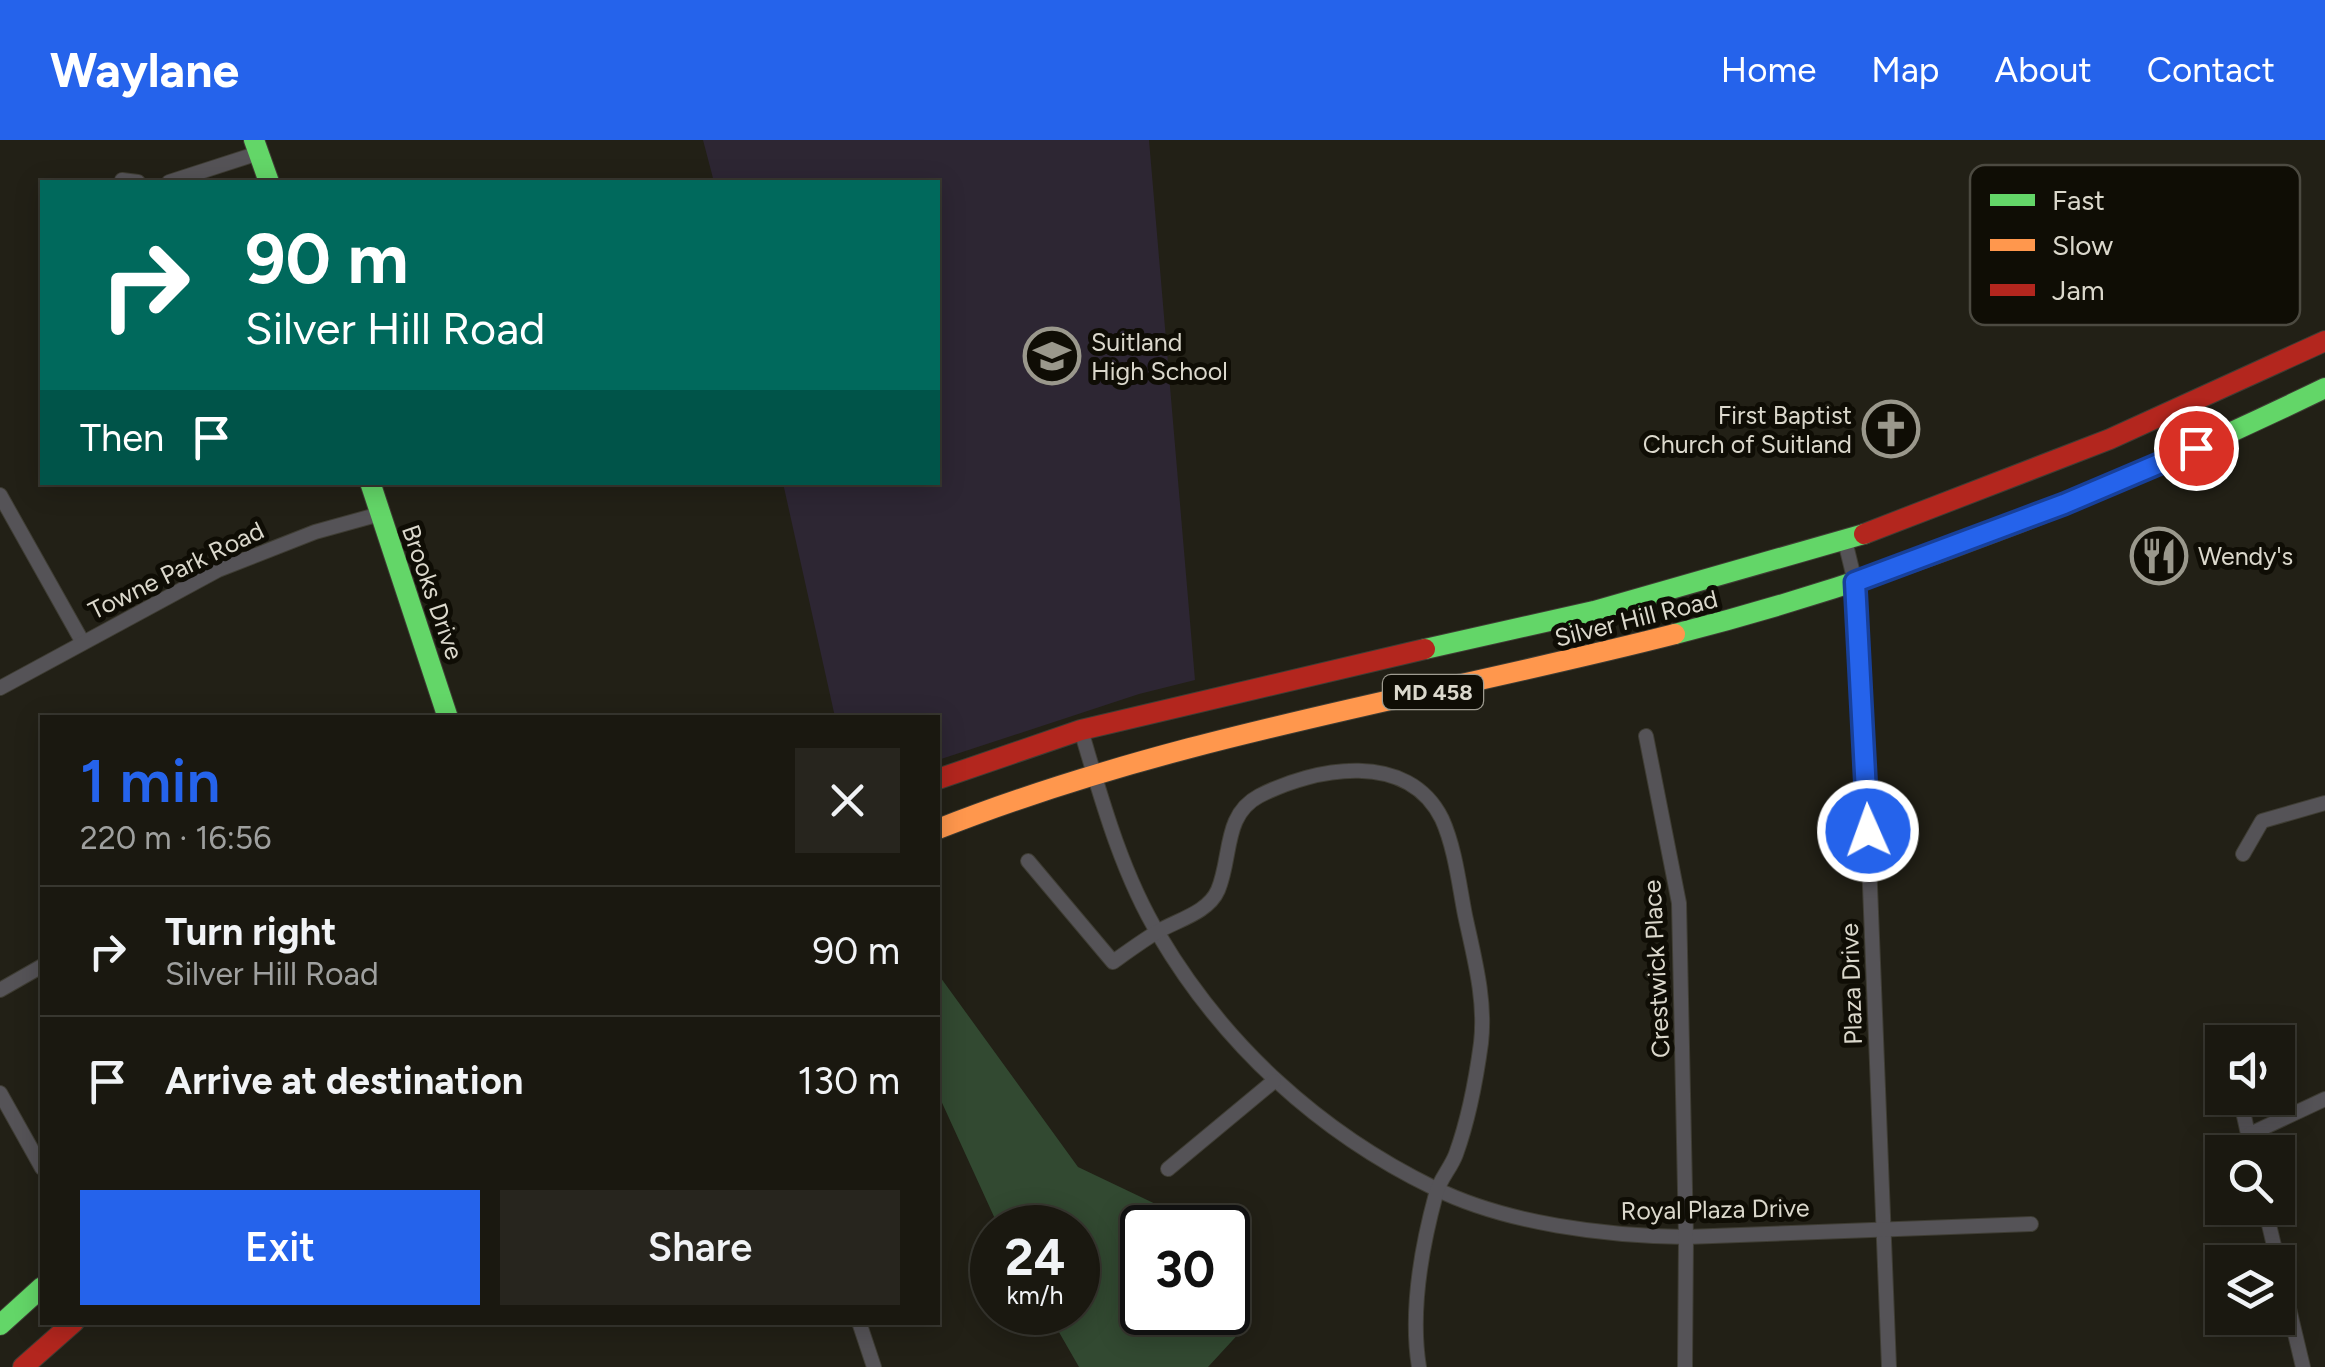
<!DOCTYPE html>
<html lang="en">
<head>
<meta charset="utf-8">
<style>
  :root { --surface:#1a1810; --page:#27251e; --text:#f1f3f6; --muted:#9fa09f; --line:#383730; --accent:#2563eb }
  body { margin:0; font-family:Figtree,sans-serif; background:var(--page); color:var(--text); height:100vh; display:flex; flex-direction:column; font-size:38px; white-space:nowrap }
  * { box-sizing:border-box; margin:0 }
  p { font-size:32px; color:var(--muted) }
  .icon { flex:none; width:55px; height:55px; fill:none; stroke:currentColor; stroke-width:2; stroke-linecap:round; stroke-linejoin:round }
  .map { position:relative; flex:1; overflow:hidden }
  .side { position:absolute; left:40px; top:575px; width:900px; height:610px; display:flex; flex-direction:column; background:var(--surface); border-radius:0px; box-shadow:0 5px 25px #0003,0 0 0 2px var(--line) }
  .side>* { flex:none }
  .guide { position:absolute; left:40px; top:40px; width:900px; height:305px; border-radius:0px; box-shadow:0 5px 25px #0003,0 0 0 2px var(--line); background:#00695c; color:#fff; overflow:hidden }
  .fabs { position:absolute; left:2205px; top:885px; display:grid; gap:20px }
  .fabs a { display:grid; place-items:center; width:90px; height:90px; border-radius:0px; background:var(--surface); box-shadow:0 5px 25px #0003,0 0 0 2px var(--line); font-size:50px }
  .speed { position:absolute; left:970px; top:1065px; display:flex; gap:20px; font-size:50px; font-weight:700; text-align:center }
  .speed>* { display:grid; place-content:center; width:130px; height:130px; border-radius:50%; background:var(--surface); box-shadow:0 5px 25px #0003,0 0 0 2px var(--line); line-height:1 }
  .speed small { font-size:25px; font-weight:400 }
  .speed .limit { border:5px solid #111; border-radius:15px; background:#fff; color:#111 }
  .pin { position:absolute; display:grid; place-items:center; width:85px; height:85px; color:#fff; margin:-42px; border:5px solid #fff; border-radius:50%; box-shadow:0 2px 10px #0007 }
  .me { position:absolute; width:110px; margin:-55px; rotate:358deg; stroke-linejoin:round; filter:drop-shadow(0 0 8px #0008) }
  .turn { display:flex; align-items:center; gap:35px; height:210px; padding:0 40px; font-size:45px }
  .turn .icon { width:130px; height:130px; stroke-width:2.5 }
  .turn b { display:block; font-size:70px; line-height:85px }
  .then { display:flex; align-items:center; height:95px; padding:0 40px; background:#0003; gap:20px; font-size:38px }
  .round { display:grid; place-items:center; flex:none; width:105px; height:105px; border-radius:0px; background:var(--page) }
  .head { display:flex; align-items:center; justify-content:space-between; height:170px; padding:0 40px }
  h1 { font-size:60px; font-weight:600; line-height:75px; color:var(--accent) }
  .cta { display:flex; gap:20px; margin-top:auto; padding:20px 40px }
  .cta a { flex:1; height:115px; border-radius:0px; background:var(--accent); color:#fff; font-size:40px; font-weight:600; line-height:115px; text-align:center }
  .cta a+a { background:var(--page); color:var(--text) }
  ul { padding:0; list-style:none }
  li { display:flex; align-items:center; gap:30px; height:130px; padding:0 40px; border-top:2px solid var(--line) }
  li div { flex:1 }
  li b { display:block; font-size:38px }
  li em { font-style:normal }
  header { display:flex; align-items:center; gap:60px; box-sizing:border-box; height:140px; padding:0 50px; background:var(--accent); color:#fff }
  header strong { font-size:48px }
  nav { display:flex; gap:55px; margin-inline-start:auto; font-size:35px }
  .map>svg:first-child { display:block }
</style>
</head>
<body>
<header>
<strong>Waylane</strong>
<nav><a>Home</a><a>Map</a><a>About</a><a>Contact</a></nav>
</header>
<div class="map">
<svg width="2325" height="1227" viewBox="0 0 2325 1227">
  <rect width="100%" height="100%" fill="#222016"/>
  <path fill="#2d2633" d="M 703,0 L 1149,0 L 1195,540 L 1139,554 L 938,620 L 938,578 L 835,577 L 783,343 L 938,342 L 938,42 L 714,42 Z"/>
  <path fill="#324931" d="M 938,834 L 1078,1027 L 1187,1079 L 1192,1087 L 1142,1088 L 1142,1172 L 1228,1172 L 1228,1159 L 1243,1189 L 1208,1227 L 1079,1227 L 1048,1173 L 1078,1172 L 1078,1088 L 1000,1087 L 996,1081 L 938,954 Z"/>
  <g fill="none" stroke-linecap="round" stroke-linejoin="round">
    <g stroke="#3f3d34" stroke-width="16">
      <g id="street">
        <path d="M 122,40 L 138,42"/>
        <path d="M 169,42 L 259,13"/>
        <path d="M 0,355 L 82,501"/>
        <path d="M 1845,401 L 1855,442 L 1862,544 L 1889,1227"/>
        <path d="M 0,548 L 218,430 L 315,392 L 380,374"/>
        <path d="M 1081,590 C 1101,658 1122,734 1159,795 C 1224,905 1319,992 1434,1048 C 1507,1084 1606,1096 1686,1097 L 2031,1084"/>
        <path d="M 1646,596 L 1679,763 L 1686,1097 L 1685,1227"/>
        <path d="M 2243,714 L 2262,681 L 2325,663"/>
        <path d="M 1028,721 L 1113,822 C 1127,812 1142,801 1157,792 C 1177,780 1208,773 1218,750 C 1232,717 1223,675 1259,656 C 1315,627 1408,610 1442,679 C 1455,708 1459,744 1465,775 C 1474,817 1486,860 1481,903 C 1476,940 1469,978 1456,1014 C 1451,1028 1439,1040 1436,1054 C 1421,1109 1410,1171 1419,1227"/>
        <path d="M 0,850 L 42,826"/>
        <path d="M 0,953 L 42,1028"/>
        <path d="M 2240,958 L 2252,1012"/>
        <path d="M 2248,995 L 2325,959"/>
        <path d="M 1168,1029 L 1274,941"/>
        <path d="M 2265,1068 L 2303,1227"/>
        <path d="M 859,1182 L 874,1227"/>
      </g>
    </g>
    <g stroke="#3f3d34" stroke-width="22">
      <g id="fast">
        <path d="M 254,0 L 269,42"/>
        <path d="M 370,342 L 448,578"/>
        <path d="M 1675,494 C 1900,437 2116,349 2325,248"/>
        <path d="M 1425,509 L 1594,471 L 1864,394"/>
        <path d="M 0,1185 L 42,1147"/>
      </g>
    </g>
    <g stroke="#3f3d34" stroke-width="22">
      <path id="slow" d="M 938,689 C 1176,595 1428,557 1675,494"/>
    </g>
    <g stroke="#3f3d34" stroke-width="22">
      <g id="jam">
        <path d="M 1864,394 L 2110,299 L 2325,201"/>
        <path d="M 938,639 L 1081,590 L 1425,509"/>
        <path d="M 23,1227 L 74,1182"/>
      </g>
    </g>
    <use href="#street" stroke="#555357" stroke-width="14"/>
    <use href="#fast" stroke="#63d668" stroke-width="20"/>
    <use href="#slow" stroke="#ff974d" stroke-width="20"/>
    <use href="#jam" stroke="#b3261e" stroke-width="20"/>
  </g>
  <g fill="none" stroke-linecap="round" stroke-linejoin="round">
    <g stroke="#184099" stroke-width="25">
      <path id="route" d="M 1868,691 L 1855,442 L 2064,364 L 2196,308"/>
    </g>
    <use href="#route" stroke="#2563eb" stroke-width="18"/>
  </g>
  <defs>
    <g id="school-ring" transform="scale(2.875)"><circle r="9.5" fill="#0f0d05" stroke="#9a988c" stroke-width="1.5"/><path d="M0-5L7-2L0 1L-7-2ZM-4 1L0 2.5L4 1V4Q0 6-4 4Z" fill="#9a988c"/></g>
    <g id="church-ring" transform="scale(2.875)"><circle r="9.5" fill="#0f0d05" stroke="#9a988c" stroke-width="1.5"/><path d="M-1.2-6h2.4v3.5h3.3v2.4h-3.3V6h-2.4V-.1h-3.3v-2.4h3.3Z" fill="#9a988c"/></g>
    <g id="restaurant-ring" transform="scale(2.875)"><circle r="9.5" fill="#0f0d05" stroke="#9a988c" stroke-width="1.5"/><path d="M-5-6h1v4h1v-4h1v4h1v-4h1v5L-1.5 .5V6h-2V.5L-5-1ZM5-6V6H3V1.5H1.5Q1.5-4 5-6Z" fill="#9a988c"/></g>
  </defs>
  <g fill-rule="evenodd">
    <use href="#school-ring" x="1052" y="216"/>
    <use href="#church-ring" x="1891" y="289"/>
    <use href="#restaurant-ring" x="2159" y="416"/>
  </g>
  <g text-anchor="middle" stroke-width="10" stroke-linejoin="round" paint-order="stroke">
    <rect fill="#0f0d05" stroke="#9e9b90" stroke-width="2.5" x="1383" y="535" width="100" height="34" rx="8"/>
    <g font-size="22" font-weight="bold" fill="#dbd8cc">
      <text x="1433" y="560">MD 458</text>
    </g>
    <g font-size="25" fill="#dbd8cc" stroke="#0f0d05" text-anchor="start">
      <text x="1091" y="211">Suitland<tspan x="1091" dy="29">High School</tspan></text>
      <text x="1852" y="284" text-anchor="end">First Baptist<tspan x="1852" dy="29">Church of Suitland</tspan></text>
      <text x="2198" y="425">Wendy's</text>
    </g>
    <g font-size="25" fill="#dbd8cc" stroke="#0f0d05">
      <text transform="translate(176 430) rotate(-26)" y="9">Towne Park Road</text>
      <text transform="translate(433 452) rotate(71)" y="9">Brooks Drive</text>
      <text transform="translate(1636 478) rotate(-14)" y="9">Silver Hill Road</text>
      <text transform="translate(1656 829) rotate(-93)" y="9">Crestwick Place</text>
      <text transform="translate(1851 844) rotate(-92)" y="9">Plaza Drive</text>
      <text transform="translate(1715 1069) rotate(-1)" y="9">Royal Plaza Drive</text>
    </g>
  </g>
  <rect x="1970" y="25" width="330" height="160" rx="15" fill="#0f0d05" stroke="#4c4a41" stroke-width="2.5"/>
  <rect x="1990" y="54" width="45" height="12" fill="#63d668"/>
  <rect x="1990" y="99" width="45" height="12" fill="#ff974d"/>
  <rect x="1990" y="144" width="45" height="12" fill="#b3261e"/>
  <g font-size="28" fill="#dbd8cc">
    <text x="2052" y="70">Fast</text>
    <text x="2052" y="115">Slow</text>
    <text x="2052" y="160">Jam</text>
  </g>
</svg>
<div class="fabs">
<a><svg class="icon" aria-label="sound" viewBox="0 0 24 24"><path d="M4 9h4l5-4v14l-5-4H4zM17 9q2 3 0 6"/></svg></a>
<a><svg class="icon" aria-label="search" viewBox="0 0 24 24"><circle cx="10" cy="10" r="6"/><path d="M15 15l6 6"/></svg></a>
<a><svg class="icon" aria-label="layers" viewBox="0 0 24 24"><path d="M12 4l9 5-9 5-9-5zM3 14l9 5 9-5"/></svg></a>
</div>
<div class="speed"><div>24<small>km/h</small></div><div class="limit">30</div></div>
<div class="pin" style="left:2196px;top:308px;background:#d93025"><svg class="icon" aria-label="arrive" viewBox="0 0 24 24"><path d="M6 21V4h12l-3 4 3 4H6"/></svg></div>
<svg class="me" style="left:1868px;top:691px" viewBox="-20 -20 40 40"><circle r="17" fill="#2563eb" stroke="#fff" stroke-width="3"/><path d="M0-11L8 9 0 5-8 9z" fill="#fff"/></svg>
<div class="guide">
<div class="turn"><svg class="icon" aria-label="right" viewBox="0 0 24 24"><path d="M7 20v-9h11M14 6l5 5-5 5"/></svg><div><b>90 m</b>Silver Hill Road</div></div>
<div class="then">Then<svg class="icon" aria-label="arrive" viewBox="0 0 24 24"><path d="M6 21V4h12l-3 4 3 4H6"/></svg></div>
</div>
<section class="side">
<div class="head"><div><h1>1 min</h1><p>220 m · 16:56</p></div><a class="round"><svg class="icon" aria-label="close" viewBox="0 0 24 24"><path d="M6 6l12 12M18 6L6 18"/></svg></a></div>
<ul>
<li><svg class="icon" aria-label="right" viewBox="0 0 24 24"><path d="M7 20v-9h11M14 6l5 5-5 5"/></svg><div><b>Turn right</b><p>Silver Hill Road</p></div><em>90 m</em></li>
<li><svg class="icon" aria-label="arrive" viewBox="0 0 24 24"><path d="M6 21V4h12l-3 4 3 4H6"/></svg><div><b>Arrive at destination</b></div><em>130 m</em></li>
</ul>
<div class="cta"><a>Exit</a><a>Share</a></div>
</section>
</div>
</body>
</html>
